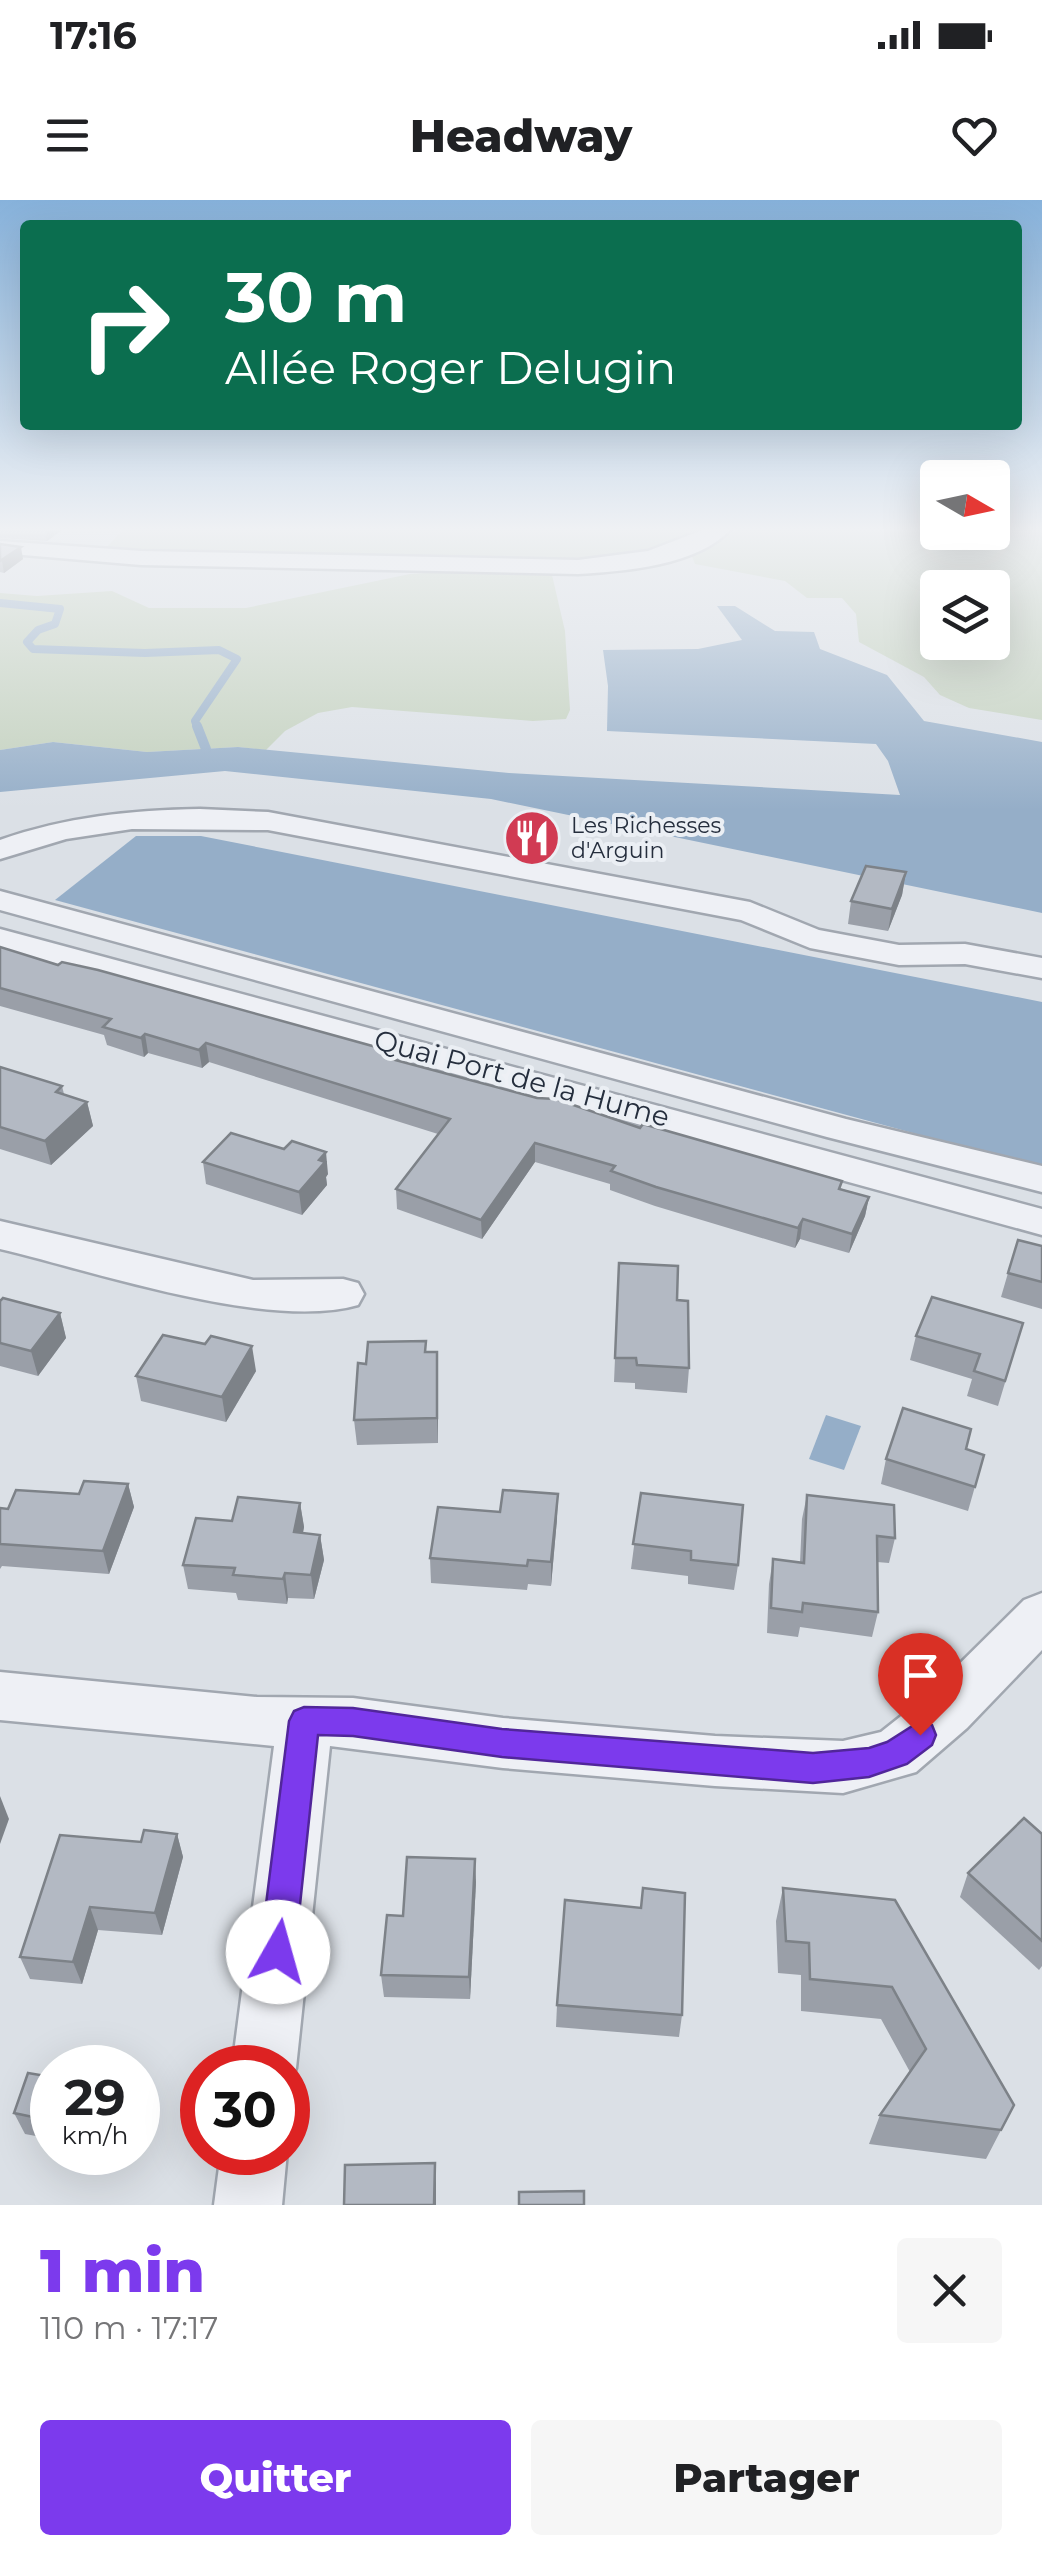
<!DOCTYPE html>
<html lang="fr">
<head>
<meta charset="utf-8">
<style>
  :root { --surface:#fff; --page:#f6f6f6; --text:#202124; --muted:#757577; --accent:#7c3aed }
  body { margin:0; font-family:Montserrat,sans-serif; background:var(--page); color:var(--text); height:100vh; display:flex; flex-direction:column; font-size:38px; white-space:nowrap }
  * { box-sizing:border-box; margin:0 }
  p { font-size:32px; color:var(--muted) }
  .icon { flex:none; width:55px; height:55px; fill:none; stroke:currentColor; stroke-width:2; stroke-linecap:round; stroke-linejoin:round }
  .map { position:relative; height:2005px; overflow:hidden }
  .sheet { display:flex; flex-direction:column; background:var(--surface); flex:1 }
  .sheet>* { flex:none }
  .top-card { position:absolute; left:20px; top:20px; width:1002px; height:210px; border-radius:10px; box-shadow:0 10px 40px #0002; background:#0b6e4f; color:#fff; overflow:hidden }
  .needle { width:65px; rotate:99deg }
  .buttons { position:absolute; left:920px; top:260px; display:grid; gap:20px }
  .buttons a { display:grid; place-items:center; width:90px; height:90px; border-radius:10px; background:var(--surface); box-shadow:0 10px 40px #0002; font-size:50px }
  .speed { position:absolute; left:30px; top:1845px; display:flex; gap:20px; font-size:50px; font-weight:700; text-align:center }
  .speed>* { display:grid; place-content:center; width:130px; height:130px; border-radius:50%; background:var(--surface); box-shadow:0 10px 40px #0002; line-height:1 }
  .speed small { font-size:25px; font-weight:400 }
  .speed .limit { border:15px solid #d22; background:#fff; color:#111 }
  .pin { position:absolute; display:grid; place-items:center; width:85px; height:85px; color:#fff; margin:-102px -42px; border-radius:50% 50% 50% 0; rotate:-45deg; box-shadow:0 0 10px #0007 }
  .pin .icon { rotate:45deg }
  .me { position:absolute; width:110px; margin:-55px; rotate:7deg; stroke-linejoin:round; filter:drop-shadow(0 0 8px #0008) }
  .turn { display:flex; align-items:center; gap:35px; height:210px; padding:0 40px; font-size:45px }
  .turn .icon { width:130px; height:130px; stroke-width:2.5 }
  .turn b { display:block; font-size:70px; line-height:85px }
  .round { display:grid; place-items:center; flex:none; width:105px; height:105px; border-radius:10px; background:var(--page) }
  .summary { display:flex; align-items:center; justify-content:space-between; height:170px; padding:0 40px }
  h1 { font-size:60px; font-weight:800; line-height:75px; color:var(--accent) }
  .button { display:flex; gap:20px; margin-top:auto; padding:20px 40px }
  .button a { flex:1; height:115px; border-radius:10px; background:var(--accent); color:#fff; font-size:40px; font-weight:800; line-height:115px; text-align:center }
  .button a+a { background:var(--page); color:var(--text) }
  .status { display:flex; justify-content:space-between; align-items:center; height:70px; padding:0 50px; background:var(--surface); direction:ltr }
  .status svg { height:28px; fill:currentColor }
  header { display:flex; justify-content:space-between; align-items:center; height:130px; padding:0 40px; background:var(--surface); font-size:45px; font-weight:800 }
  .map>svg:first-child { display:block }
</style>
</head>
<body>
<div class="status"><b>17:16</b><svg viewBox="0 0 49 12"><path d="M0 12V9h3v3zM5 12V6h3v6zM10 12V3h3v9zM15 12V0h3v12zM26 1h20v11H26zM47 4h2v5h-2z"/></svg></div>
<header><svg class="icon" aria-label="menu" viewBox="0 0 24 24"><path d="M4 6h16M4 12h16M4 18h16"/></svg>Headway<svg class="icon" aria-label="heart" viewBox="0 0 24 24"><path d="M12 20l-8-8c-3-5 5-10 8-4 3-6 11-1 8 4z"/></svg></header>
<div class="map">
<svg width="1042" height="2005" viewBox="0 0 1042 2005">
  <rect width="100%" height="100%" fill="#dbe0e6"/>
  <g fill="#c2d0bc" fill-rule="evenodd">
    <path d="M 124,329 L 717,329 L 686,346 L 632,362 L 99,355 Z"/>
    <path d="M 739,329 L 992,332 L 993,329 L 1042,329 L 1042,520 L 969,508 L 940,495 L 924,477 L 859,442 L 856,414 L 842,398 L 807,398 L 785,381 L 695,364 L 691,354 ZM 938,388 L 992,388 L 992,442 L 938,442 Z"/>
    <path d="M 440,372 L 552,375 L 565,431 L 570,510 L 566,519 L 533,521 L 352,507 L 318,513 L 285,531 L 266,550 L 238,547 L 147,552 L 53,542 L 0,550 L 0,393 L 37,396 L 112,391 L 149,408 L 246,408 L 410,374 Z"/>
  </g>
  <g fill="#95aec8">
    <path d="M 717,406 L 735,406 L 775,431 L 814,432 L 820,449 L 887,475 L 924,521 L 1042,542 L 1042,713 L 491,599 L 225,571 L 0,592 L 0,550 L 53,542 L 147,552 L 238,547 L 509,573 L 900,595 L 888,561 L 876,544 L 607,531 L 608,486 L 603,450 L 698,449 L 742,440 Z"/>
    <path d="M 136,636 L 201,636 L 1042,802 L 1042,968 L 55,700 Z"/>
    <path d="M 826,1215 L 861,1226 L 844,1270 L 809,1259 Z"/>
  </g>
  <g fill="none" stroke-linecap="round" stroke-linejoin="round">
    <path stroke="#95aec8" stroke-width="8" d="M 0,403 L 60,409 L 55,424 L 38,430 L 27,442 L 33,449 L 145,453 L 219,450 L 237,459 L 195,521 L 198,529"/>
    <path stroke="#95aec8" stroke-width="10" d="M 197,526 L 206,549"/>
    <g stroke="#a1a7b0" stroke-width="5">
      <g id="minor">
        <path d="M 705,329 L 731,329 C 697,366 625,371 578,374 L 141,365 L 0,353 L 0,341 L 141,351 L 578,360 L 648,351 Z"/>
        <path d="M 200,609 L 268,612 L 750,702 L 819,730 L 899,745 L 965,744 L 1042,758 L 1042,778 L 965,764 L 899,765 L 810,748 L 741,720 L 268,630 L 132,629 L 66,639 L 0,659 L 0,640 C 65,617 132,610 200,609 Z"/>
        <path d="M 0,691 L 846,919 L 1042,966 L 1042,992 L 827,937 L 0,710 Z"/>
        <path d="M 0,729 L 1042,1009 L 1042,1035 L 0,749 Z"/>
        <path d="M 0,1021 L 253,1080 L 343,1079 L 358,1083 L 364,1094 L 358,1105 C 268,1131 94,1071 0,1049 Z"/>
        <path d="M 1042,1393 L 1042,1450 L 967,1528 L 916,1572 L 843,1593 L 715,1586 L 503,1568 L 330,1546 L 296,1868 L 288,1889 L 288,1868 L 232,1868 L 274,1546 L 0,1520 L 0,1472 L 257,1497 L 353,1498 L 503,1518 L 715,1536 L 843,1541 L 881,1532 L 929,1494 L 1024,1400 Z"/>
        <path d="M 221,1952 L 287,1952 L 282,2005 L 214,2005 Z"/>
      </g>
    </g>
    <use href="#minor" fill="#eef0f5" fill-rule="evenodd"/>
  </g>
  <g fill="#9a9fa8">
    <path d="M 0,329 L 63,329 L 47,341 L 0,338 Z"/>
    <path d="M 0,344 L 23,359 L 4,373 L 0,372 Z"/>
    <path d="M 906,672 L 902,695 L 888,731 L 848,724 L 851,701 Z"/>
    <path d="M 0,747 L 58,765 L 640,928 L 869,997 L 865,1016 L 849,1053 L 800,1039 L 795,1048 L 655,1006 L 610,990 L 610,984 L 535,962 L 482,1039 L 397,1009 L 396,989 L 438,934 L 209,862 L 202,868 L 148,853 L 144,857 L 107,845 L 104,835 L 0,806 Z"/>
    <path d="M 0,867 L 62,886 L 64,894 L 87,902 L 93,926 L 51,965 L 0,949 Z"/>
    <path d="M 203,962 L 328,974 L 326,977 L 327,985 L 302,1015 L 206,984 Z"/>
    <path d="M 1042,1046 L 1042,1109 L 1001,1097 L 1008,1073 Z"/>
    <path d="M 619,1063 L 677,1100 L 689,1168 L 687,1193 L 635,1189 L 635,1183 L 614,1182 Z"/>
    <path d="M 0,1101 L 60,1113 L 66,1138 L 38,1176 L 0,1166 Z"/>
    <path d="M 1023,1123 L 998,1206 L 967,1196 L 972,1179 L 910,1160 L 916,1136 Z"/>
    <path d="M 426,1152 L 438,1177 L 438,1243 L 357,1245 L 354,1220 L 366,1164 Z"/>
    <path d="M 256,1171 L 226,1222 L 141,1201 L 136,1176 Z"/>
    <path d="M 966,1249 L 984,1255 L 968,1311 L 881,1284 L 886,1259 Z"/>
    <path d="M 128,1284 L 134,1307 L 109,1374 L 2,1366 L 0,1369 L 0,1308 L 8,1309 Z"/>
    <path d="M 641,1293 L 738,1365 L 734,1390 L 688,1384 L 688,1376 L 631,1369 Z"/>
    <path d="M 807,1295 L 895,1338 L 889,1363 L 877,1362 L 878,1412 L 872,1437 L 800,1427 L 798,1437 L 767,1433 L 769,1384 L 773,1359 L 800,1363 L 802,1319 Z"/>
    <path d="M 300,1303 L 304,1327 L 303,1333 L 320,1335 L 324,1360 L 314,1399 L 288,1398 L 287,1404 L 238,1400 L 236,1393 L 188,1389 L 183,1365 L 232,1321 Z"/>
    <path d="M 557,1319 L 551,1386 L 528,1384 L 527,1390 L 431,1383 L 430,1358 Z"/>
    <path d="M 177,1634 L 183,1657 L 162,1735 L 98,1730 L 82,1784 L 30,1779 L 20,1757 L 141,1642 Z"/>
    <path d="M 1042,1634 L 1042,1766 L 1039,1770 L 960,1697 L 968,1673 Z"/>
    <path d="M 476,1682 L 470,1799 L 384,1797 L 381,1775 Z"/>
    <path d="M 783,1688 L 895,1700 L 1014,1905 L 986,1959 L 869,1944 L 880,1915 L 910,1872 L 881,1819 L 801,1811 L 801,1775 L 778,1773 L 776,1721 Z"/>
    <path d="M 557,1805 L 682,1815 L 679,1837 L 556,1827 Z"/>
    <path d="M 52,1877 L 52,1939 L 25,1934 L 14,1913 Z"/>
  </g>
  <g fill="#7d8288">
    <path d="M 45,329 L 63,329 L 47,341 Z"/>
    <path d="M 21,347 L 23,359 L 4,373 L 2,361 Z"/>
    <path d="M 906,672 L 902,695 L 888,731 L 892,709 Z"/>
    <path d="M 145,834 L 148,853 L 144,857 L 141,838 Z"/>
    <path d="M 206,843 L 209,862 L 202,868 L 199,850 Z"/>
    <path d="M 87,902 L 93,926 L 51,965 L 45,941 Z"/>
    <path d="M 535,943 L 535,962 L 482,1039 L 481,1020 Z"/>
    <path d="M 326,952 L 328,974 L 326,977 L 327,985 L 302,1015 L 299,992 L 319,960 Z"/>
    <path d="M 869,997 L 865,1016 L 849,1053 L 852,1034 Z"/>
    <path d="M 803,1019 L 800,1039 L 795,1048 L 798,1028 Z"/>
    <path d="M 60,1113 L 66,1138 L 38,1176 L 31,1151 Z"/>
    <path d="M 252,1146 L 256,1171 L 226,1222 L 222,1197 Z"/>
    <path d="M 437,1152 L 438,1177 L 438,1243 L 437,1218 Z"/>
    <path d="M 128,1284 L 134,1307 L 109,1374 L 103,1351 Z"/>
    <path d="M 558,1294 L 557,1319 L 551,1386 L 551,1362 Z"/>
    <path d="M 300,1303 L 304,1327 L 298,1357 L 294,1332 Z"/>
    <path d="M 320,1335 L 324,1360 L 314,1399 L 311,1375 Z"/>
    <path d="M 285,1373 L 288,1398 L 287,1404 L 283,1379 Z"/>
    <path d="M 0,1596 L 9,1619 L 0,1644 Z"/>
    <path d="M 177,1634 L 183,1657 L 162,1735 L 155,1713 Z"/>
    <path d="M 475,1659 L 476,1682 L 470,1799 L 469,1777 Z"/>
    <path d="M 90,1707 L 98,1730 L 82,1784 L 73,1762 Z"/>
    <path d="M 145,1880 L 153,1901 L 138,1950 L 138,1903 Z"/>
    <path d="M 435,1963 L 436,1983 L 436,2005 L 434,2005 Z"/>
  </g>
  <g fill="#b3b9c3" stroke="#7d8288" stroke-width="2.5">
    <path d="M 0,344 L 21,347 L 0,361 Z"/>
    <path d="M 866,666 L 906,672 L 892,709 L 851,701 Z"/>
    <path d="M 0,747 L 58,765 L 62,762 L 98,770 L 394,852 L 388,858 L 537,898 L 556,899 L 640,928 L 643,924 L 842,981 L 839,989 L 869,997 L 852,1034 L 803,1019 L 798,1028 L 656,987 L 611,971 L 615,966 L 535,943 L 481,1020 L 396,989 L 450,919 L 206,843 L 199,850 L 145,834 L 141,838 L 103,827 L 111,819 L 0,788 Z"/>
    <path d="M 0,867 L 62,886 L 56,892 L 87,902 L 45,941 L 0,927 Z"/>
    <path d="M 231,933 L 284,949 L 292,941 L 326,952 L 319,960 L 325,962 L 299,992 L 203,962 Z"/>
    <path d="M 1018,1040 L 1042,1046 L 1042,1082 L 1008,1073 Z"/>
    <path d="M 619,1063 L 678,1066 L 677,1100 L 688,1101 L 689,1168 L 637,1165 L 636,1158 L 615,1158 Z"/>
    <path d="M 932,1097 L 1023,1123 L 1005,1181 L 974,1171 L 980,1154 L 916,1136 Z"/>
    <path d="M 3,1098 L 60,1113 L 31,1151 L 0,1143 L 0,1101 Z"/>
    <path d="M 163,1135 L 205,1144 L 211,1136 L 252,1146 L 222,1197 L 136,1176 Z"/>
    <path d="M 426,1141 L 425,1152 L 437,1152 L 437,1218 L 354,1220 L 358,1163 L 366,1164 L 368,1142 Z"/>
    <path d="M 903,1208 L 971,1229 L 966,1249 L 984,1255 L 975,1287 L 886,1259 Z"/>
    <path d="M 84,1281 L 128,1284 L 103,1351 L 0,1344 L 0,1308 L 8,1309 L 16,1290 L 79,1294 Z"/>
    <path d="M 503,1290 L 558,1294 L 551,1362 L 528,1360 L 527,1366 L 430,1358 L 438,1307 L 500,1312 Z"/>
    <path d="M 641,1293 L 743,1305 L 738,1365 L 691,1360 L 691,1351 L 633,1344 Z"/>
    <path d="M 807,1295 L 894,1305 L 895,1338 L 877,1336 L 878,1412 L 803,1403 L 802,1412 L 771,1408 L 773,1359 L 804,1363 Z"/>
    <path d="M 238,1297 L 300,1303 L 294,1332 L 320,1335 L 311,1375 L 285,1373 L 283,1379 L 233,1375 L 235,1368 L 183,1365 L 196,1318 L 232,1321 Z"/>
    <path d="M 1024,1618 L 1042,1634 L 1042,1741 L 968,1673 Z"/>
    <path d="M 144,1630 L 177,1634 L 155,1713 L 90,1707 L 73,1762 L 20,1757 L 60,1635 L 141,1642 Z"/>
    <path d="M 407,1657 L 475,1659 L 469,1777 L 381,1775 L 387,1715 L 403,1716 Z"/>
    <path d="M 643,1688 L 685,1693 L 682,1815 L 557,1805 L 565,1700 L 641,1708 Z"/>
    <path d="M 783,1688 L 895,1700 L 1014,1905 L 1001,1930 L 880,1915 L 926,1849 L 892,1787 L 810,1779 L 809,1743 L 786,1741 Z"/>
    <path d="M 28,1873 L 52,1877 L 52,1921 L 14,1913 Z"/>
    <path d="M 138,1879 L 145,1880 L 138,1903 Z"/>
    <path d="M 435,1963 L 434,2005 L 344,2005 L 345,1965 Z"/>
    <path d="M 584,1991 L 584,2005 L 519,2005 L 519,1992 Z"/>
  </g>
  <linearGradient id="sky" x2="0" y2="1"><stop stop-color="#87b2db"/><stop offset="0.54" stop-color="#eff1f4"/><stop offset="1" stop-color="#eff1f4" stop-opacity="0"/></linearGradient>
  <rect width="1042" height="610" fill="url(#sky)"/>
  <path fill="#7c3aed" stroke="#51269a" stroke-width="2.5" d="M 304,1507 L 353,1508 L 502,1529 L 813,1553 L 869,1548 L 887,1542 L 920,1521 L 932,1525 L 936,1535 L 932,1545 L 907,1564 L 869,1577 L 813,1583 L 502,1557 L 353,1536 L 318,1535 L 295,1752 L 290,1764 L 278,1769 L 265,1764 L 260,1752 L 289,1521 L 294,1511 Z"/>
  <defs>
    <g id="restaurant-disc" transform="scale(2.875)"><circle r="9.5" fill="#d13b53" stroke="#ebeff4"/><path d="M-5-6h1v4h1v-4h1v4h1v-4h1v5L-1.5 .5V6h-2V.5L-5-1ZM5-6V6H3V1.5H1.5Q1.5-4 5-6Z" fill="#fff"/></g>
  </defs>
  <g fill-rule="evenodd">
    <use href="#restaurant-disc" x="532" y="638"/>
  </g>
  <g text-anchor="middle" stroke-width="8" stroke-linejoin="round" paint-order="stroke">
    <g font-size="22" fill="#252e3d" stroke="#ebeff4" text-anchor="start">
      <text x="571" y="633">Les Richesses<tspan x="571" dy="25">d'Arguin</tspan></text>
    </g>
    <g font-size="28" fill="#252e3d" stroke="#ebeff4">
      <text transform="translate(522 878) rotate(15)" y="10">Quai Port de la Hume</text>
    </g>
  </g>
</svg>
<div class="buttons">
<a><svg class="needle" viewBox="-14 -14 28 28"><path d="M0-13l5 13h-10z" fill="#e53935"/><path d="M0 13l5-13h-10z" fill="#757577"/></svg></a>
<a><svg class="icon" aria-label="layers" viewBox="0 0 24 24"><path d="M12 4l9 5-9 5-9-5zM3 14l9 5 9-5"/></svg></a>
</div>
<div class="speed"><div>29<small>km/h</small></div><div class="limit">30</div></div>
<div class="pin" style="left:920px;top:1535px;background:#d93025"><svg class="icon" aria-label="arrive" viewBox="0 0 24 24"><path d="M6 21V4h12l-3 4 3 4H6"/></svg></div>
<svg class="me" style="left:278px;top:1752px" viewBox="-20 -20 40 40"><circle r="19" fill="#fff"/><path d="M0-13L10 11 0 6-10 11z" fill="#7c3aed"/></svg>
<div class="top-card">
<div class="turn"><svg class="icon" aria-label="right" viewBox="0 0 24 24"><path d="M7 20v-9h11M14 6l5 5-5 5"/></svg><div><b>30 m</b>Allée Roger Delugin</div></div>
</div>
</div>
<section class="sheet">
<div class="summary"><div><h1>1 min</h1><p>110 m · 17:17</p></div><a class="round"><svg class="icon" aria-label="close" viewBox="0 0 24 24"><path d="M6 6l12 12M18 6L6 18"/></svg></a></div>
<div class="button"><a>Quitter</a><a>Partager</a></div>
</section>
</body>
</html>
